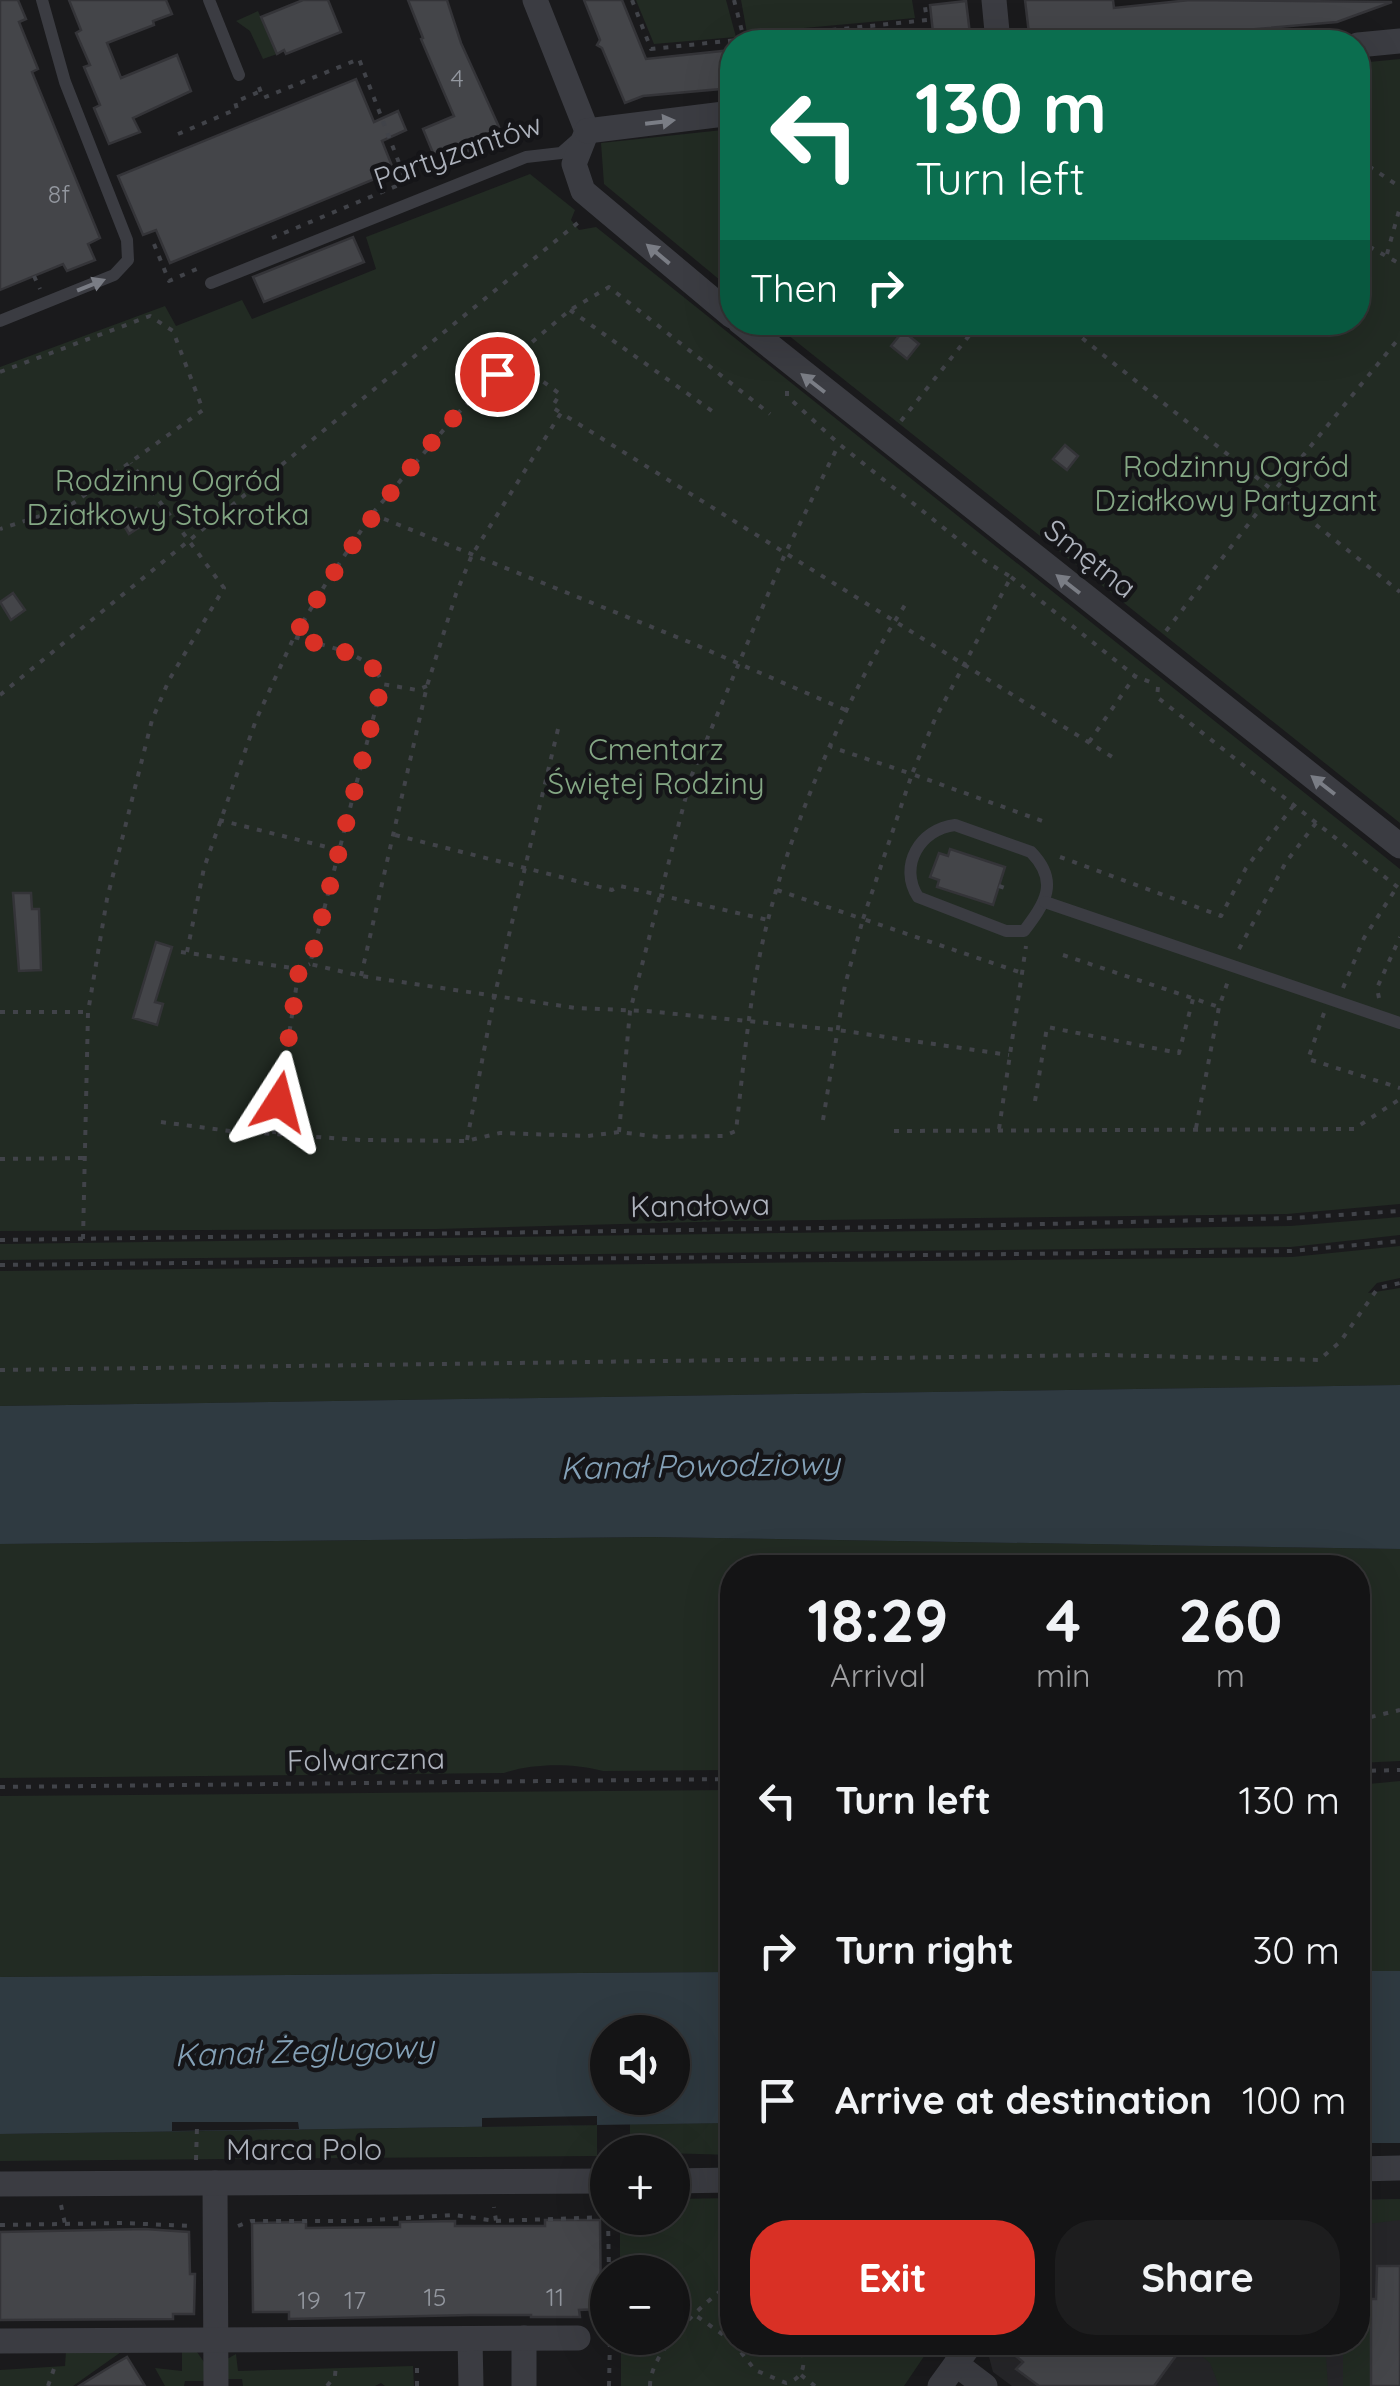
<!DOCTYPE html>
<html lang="en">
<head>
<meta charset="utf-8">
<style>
  :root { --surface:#141415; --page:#1d1d1e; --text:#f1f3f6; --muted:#9d9ea0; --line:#333334; --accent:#d93025 }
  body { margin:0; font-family:Quicksand,sans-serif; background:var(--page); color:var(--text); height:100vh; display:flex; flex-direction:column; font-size:38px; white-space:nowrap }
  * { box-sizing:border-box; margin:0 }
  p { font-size:32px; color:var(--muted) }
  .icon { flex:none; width:55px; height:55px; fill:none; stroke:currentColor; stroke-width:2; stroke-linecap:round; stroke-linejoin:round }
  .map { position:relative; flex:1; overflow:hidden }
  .details { position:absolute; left:720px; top:1555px; width:650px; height:800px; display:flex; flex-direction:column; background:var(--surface); border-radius:40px; box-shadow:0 10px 40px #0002,0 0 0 2px var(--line) }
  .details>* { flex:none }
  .top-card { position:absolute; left:720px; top:30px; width:650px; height:305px; border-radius:40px; box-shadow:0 10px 40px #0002,0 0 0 2px var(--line); background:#0b6e4f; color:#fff; overflow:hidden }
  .tools { position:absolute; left:590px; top:2015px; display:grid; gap:20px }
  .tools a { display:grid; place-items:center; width:100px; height:100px; border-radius:50%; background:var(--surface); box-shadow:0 10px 40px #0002,0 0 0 2px var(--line); font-size:50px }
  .pin { position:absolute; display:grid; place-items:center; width:85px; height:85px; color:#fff; margin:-42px; border:5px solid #fff; border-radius:50%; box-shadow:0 2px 10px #0007 }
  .me { position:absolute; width:110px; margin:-55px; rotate:9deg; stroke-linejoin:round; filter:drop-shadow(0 0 8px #0008) }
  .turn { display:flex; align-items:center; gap:35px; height:210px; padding:0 30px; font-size:45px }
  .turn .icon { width:130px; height:130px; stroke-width:2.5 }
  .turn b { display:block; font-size:70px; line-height:85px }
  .then { display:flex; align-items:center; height:95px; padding:0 30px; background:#0003; gap:20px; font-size:38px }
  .eta { display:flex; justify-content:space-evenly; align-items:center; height:170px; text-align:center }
  .eta b { font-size:60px; font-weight:700; line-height:70px }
  .action { display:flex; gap:20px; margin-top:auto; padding:20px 30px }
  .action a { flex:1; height:115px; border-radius:40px; background:var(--accent); color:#fff; font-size:40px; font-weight:700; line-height:115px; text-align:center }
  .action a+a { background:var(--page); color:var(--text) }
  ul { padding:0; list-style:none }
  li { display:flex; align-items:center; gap:30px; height:150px; padding:0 30px }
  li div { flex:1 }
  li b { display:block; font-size:38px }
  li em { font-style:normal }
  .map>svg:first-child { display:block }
</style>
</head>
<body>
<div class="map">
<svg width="1400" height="2386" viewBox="0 0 1400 2386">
  <rect width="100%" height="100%" fill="#1a1a1c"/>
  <path fill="#262629" d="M 1400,2199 L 1400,2386 L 1012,2386 L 993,2372 L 988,2353 L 996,2342 L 1358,2342 L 1358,2200 Z"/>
  <g fill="#222b23">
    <path d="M 636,0 L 726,0 L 736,37 L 654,44 Z"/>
    <path d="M 741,0 L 912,0 L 915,18 L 747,33 Z"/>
    <path d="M 258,11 L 277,54 L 263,59 L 250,31 L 236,21 Z"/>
    <path d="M 1400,59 L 1400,823 L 773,323 L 1358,322 L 1358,63 Z"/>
    <path d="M 732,129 L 732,290 L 604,184 L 601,143 Z"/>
    <path d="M 530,174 L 575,210 L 571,220 L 579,230 L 596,227 L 1400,869 L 1400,1204 L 1287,1214 L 736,1221 L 437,1229 L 0,1231 L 0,367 L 165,306 L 176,326 L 242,300 L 252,319 L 376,269 L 366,237 Z"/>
    <path d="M 1400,1217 L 1400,1235 L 1291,1247 L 0,1260 L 0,1244 L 1290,1226 Z"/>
    <path d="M 1400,1246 L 1400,1278 L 1377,1283 L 1368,1293 L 1400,1288 L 1400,1385 L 0,1406 L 0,1271 L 1292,1257 Z"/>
    <path d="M 651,1537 L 1400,1549 L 1400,1761 L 1358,1763 L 1358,1568 L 732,1568 L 732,1770 L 603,1771 C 573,1763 533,1763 504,1773 L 0,1778 L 0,1544 Z"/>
    <path d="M 1400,1781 L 1400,1971 L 1358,1971 L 1358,1785 Z"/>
    <path d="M 732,1790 L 732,1972 L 0,1977 L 0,1796 Z"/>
    <path d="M 732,2123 L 732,2155 L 630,2152 L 630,2124 Z"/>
    <path d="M 597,2125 L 597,2156 L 0,2161 L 0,2134 Z"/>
    <path d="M 732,2198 L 732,2342 L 933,2343 L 904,2386 L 621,2386 L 621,2338 L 672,2338 L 672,2272 L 620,2272 L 620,2218 L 672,2218 L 673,2199 Z"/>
    <path d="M 1400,2199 L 1400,2220 L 1358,2225 L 1358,2200 Z"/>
    <path d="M 1358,2293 L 1371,2293 L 1371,2386 L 1343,2386 L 1343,2343 L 1358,2342 Z"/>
    <path d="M 1186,2343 L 1325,2343 L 1328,2386 L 1219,2386 L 1210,2363 Z"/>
    <path d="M 66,2351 L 121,2352 L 73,2386 L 0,2386 L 0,2370 L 65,2366 Z"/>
    <path d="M 182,2351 L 197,2352 L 204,2362 L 205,2381 L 185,2381 L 184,2386 L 165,2386 L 155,2368 L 182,2371 Z"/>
    <path d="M 236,2354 L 238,2371 L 413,2366 L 414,2386 L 385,2386 L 381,2383 L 375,2386 L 243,2386 L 242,2379 L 225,2379 L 227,2359 Z"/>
  </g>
  <g fill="#2f3a41" fill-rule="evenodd">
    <path d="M 1400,1385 L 1400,1549 L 651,1537 L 0,1544 L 0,1406 Z"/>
    <rect x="1358" y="1971" width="42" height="172"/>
    <path d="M 732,1972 L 732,2123 L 0,2134 L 0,1977 ZM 608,2032 L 672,2032 L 672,2098 L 608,2098 Z"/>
  </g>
  <g fill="#1a1a1c">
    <path d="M 597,2116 L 597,2125 L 482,2127 L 482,2118 Z"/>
    <path d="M 172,2122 L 298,2122 L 299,2129 L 172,2131 Z"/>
  </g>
  <g fill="#444549" stroke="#343438" stroke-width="2.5">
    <path d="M 0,0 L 18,0 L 26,19 L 19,22 L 38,69 L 32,72 L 100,238 L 88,244 L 95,260 L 67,271 L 63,264 L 0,290 Z"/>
    <path d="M 69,0 L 166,0 L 172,14 L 153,21 L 154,25 L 107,43 L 121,78 L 177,55 L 191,91 L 133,118 L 140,132 L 109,144 L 94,108 L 100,105 L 84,67 L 90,65 L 76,33 L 81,30 Z"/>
    <path d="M 303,0 L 328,0 L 341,32 L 286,54 L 284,50 L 277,54 L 261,17 Z"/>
    <path d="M 408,0 L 447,0 L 461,43 L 499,127 L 495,129 L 498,138 L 438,165 L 423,129 L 454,116 L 421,39 L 423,38 Z"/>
    <path d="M 584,0 L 622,0 L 646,59 L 732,50 L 732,88 L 643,96 L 625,103 L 602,48 L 597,45 L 600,40 Z"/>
    <path d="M 1025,0 L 1113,0 L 1114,8 L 1190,0 L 1392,2 L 1337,22 L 1222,32 L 1221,42 L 1211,34 L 1132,42 L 1030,42 Z"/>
    <path d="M 966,1 L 971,42 L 934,42 L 930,5 Z"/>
    <path d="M 356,79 L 374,122 L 398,111 L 406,130 L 382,141 L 394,171 L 170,263 L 156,230 L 143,235 L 118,176 Z"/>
    <path d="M 353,237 L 364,262 L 264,302 L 253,277 Z"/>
    <path d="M 903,331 L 919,344 L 907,359 L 891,346 Z"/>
    <path d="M 1065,445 L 1078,456 L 1067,470 L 1053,459 Z"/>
    <path d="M 136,508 L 146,523 L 129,534 L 120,519 Z"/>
    <path d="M 13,593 L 25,610 L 11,620 L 0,602 Z"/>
    <path d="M 950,849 L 1005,867 L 993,905 L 937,887 L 939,880 L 930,877 L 939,853 L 948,856 Z"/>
    <path d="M 13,893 L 31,893 L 32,909 L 39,909 L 41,970 L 19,971 Z"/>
    <path d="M 156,942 L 172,947 L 155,1002 L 163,1004 L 157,1025 L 133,1018 Z"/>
    <path d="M 545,2220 L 600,2220 L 601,2309 L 579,2310 L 580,2317 L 531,2317 L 531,2315 L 470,2315 L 289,2319 L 289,2312 L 253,2312 L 252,2223 L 306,2222 L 306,2228 L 400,2227 L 400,2222 L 455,2221 L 455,2226 L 545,2226 Z"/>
    <path d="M 145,2229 L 189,2232 L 190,2274 L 195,2274 L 194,2314 L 173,2314 L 173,2319 L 0,2320 L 0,2232 Z"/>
    <path d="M 1377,2266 L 1400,2266 L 1400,2386 L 1371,2386 L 1371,2299 L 1376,2299 Z"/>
    <path d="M 1018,2342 L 1186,2342 L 1154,2386 L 1039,2386 L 1016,2369 L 1023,2362 L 1011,2352 Z"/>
    <path d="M 127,2357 L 145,2386 L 79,2386 L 113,2365 Z"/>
  </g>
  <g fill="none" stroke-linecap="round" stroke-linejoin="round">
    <g stroke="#414349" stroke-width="4" stroke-dasharray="5 8" stroke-linecap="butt">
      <path d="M 632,0 L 651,49 L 927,20 L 924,0"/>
      <path d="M 734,0 L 744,39"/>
      <path d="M 259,87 L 263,98 L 359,59 L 406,181"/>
      <path d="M 178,134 L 237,109 L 235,102 L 261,91"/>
      <path d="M 1358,159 L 1400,187"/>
      <path d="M 272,238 L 406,182"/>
      <path d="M 1358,240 L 1400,264"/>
      <path d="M 154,244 L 169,281 L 199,268"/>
      <path d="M 1387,254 L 1400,207"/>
      <path d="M 34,276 L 40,289"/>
      <path d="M 570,310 L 712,411"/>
      <path d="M 1062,322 L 1400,592"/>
      <path d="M 512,359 L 560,394 L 552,407 L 561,413"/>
      <path d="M 0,372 L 150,316 L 173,331 L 203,410 L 68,507 L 0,529"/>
      <path d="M 787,391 L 787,396 L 839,444 L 985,561 L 1011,577 L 935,719 L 912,774 L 831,747"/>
      <path d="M 901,421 L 980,322"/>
      <path d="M 372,514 L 689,642 L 848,711"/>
      <path d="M 1011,577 L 1135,676 L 1155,684"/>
      <path d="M 1166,631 L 1274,491 L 1400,337"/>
      <path d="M 295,637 C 322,646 375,653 382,684"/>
      <path d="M 427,686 L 417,690 L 382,684 L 310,964 L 361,976 L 576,1008 L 646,1011 L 838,1030 L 1009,1055"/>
      <path d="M 1158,687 L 1157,697 L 1400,889"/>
      <path d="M 0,695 L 580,221"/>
      <path d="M 1089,742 L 1135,676"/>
      <path d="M 219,820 L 339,850"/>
      <path d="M 395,835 L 612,890 L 620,886 L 768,920"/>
      <path d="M 1060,857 L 1221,916 L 1246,868 L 1294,805"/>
      <path d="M 999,886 L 1010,890"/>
      <path d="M 777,890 L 863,919 L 912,774 L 1045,822"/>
      <path d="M 1239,949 L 1286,862 L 1316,823"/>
      <path d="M 181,952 L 299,969 L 310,964"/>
      <path d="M 187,952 L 204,868 L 256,720 L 294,637 L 325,585 L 372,514 L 458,413 L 512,359 L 570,310 L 609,287 L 770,414"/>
      <path d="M 1063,955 L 1219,1007"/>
      <path d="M 361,976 L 427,686 L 456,594 L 472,555 L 561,413 L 1117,760"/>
      <path d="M 1343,988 L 1364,938 L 1397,887"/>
      <path d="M 1379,998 L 1377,988 L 1400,937"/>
      <path d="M 0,1012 L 88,1012"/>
      <path d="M 1324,1013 L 1308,1059 L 1400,1088"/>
      <path d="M 1035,1101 L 1047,1027 L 1179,1053 L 1193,999"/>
      <path d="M 823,1120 L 845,985 L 863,919 L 1022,973"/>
      <path d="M 161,1122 L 230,1131 L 361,1140 L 466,1141 L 500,1133 L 588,1136 L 619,1132 L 659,1137 L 723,1136 L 736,1131 C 744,1061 750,988 768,920 C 794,818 848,693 905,605"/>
      <path d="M 1196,1128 L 1219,1007 L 1228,981"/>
      <path d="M 999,1129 L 1026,946"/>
      <path d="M 894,1131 L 1354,1129 L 1400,1099"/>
      <path d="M 619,1132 L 630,1011 L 691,777 L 785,554 L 839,444"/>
      <path d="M 274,1134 L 299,969"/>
      <path d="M 467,1140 L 494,998 L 558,729"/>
      <path d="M 0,1159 L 85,1158"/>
      <path d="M 83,1239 L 88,1012 L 107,899 L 152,720 L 169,680 L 224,588 L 131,463"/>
      <path d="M 0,1240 L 961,1226 L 1292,1218 L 1400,1211"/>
      <path d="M 0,1265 L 1291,1251 L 1400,1241"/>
      <path d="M 0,1370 L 1103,1355 L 1319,1360 L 1340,1342 L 1378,1288 L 1400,1283"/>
      <path d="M 1358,1720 L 1400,1710"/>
      <path d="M 1358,1771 L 1400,1770"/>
      <path d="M 0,1787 L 732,1779"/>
      <path d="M 196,2160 L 197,2127"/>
      <path d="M 61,2205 L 65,2224"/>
      <path d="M 608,2218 L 609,2272"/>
      <path d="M 496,2221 L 608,2217"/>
      <path d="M 0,2225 L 122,2223 L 193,2226"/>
      <path d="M 238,2226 L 251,2221 L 357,2221 L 454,2215 L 496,2221 L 494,2207"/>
      <path d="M 732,2314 L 730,2329 L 732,2342"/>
      <path d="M 672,2315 L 695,2315 L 732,2341"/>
      <path d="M 596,2325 L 608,2325"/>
      <path d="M 733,2342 L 755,2370 L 786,2383 C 807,2378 806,2359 799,2342"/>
      <path d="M 801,2375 L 815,2386"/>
      <path d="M 48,2386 L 56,2363"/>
      <path d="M 327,2386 L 335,2376 L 336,2364"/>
      <path d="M 417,2386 L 417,2361"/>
      <path d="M 609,2386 L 610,2338"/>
      <path d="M 650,2386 C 650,2350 705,2302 732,2282"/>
    </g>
    <g stroke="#3b3c42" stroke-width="12">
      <path d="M 209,0 L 239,75"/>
      <path d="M 211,283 L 526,157 L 561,153 L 578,138"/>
      <path d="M 0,321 L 114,275 L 128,260 L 127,240 L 65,82 L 42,0"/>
      <path d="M 955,825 L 1031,852 C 1060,882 1045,903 1024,931 L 1006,931 L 918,897 C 898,866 920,829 955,825 Z"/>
      <path d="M 1045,902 L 1400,1023"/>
    </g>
    <g stroke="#3b3c42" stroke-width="25">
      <path d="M 535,0 L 587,131"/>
      <path d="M 994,0 L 998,42"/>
      <path d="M 1358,45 L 1400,41"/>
      <path d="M 587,131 L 574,164 L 583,191 L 732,316"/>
      <path d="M 587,131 L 732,113"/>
      <path d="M 740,322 L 1400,846"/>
      <path d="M 1358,2169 L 1400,2168"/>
      <path d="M 672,2181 L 732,2180"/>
      <path d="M 215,2183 L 216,2386"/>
      <path d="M 0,2184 L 608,2181"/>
      <path d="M 524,2338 L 524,2386"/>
      <path d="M 470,2339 L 471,2386"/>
      <path d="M 0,2341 L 578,2338"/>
      <path d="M 956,2364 L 985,2386"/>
      <path d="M 940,2386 L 972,2342"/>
    </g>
  </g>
  <defs><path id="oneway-solid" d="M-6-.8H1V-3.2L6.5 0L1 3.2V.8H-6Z" transform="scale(2.5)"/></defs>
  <g fill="#7a7d85">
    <use href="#oneway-solid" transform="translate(660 122) rotate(-7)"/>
    <use href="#oneway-solid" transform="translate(658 254) rotate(-140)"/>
    <use href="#oneway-solid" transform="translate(91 285) rotate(-22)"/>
    <use href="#oneway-solid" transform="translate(813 383) rotate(-142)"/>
    <use href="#oneway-solid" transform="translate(1068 584) rotate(-142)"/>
    <use href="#oneway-solid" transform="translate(1323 785) rotate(-142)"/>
  </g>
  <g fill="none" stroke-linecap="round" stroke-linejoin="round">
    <path stroke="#d93025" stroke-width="18" stroke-dasharray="0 32.4" d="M 279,1102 L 299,970 L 310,964 L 382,684 C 375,653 321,646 294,637 C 351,541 416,451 497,374"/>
  </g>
  <g text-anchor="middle" stroke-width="9" stroke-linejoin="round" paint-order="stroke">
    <g font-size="25" fill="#93979f">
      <text x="457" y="87">4</text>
      <text x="59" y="203">8f</text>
      <text x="435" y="2306">15</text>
      <text x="555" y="2306">11</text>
      <text x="309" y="2309">19</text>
      <text x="355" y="2309">17</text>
    </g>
    <g font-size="30" fill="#adb2bc" stroke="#151518">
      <text transform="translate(458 152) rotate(-19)" y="10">Partyzantów</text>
      <text transform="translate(1090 559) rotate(38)" y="10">Smętna</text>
      <text transform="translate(700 1206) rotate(-1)" y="10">Kanałowa</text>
      <text transform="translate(366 1760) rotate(-1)" y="10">Folwarczna</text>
      <text x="304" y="2160">Marca Polo</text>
    </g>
    <g font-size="30" fill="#84a784" stroke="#151518">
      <text x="1236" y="477">Rodzinny Ogród<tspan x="1236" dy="34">Działkowy Partyzant</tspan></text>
      <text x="168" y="491">Rodzinny Ogród<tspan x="168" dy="34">Działkowy Stokrotka</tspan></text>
      <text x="656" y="760">Cmentarz<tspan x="656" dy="34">Świętej Rodziny</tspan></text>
    </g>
    <g font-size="32" font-style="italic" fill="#84a1b7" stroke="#151518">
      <text transform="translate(700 1466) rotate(-1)" y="11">Kanał Powodziowy</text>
      <text transform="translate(304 2051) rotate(-2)" y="11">Kanał Żeglugowy</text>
    </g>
  </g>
</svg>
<div class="tools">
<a><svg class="icon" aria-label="sound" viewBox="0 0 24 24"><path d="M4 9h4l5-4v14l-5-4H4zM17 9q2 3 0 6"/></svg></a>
<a>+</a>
<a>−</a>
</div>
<div class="pin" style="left:497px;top:374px;background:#d93025"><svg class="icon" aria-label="arrive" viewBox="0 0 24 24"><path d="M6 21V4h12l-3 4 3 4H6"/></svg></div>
<svg class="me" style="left:279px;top:1102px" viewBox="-20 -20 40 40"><path d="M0-17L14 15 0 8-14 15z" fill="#d93025" stroke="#fff" stroke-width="4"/></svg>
<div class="top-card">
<div class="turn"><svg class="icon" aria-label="left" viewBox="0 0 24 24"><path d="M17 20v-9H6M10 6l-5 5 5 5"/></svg><div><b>130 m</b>Turn left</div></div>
<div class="then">Then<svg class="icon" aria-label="right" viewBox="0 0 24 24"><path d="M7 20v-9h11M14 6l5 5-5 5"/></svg></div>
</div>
<section class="details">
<div class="eta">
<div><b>18:29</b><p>Arrival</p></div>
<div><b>4</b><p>min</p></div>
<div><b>260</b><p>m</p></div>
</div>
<ul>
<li><svg class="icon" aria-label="left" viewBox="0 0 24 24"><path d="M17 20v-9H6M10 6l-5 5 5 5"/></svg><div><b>Turn left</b></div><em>130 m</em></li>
<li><svg class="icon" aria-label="right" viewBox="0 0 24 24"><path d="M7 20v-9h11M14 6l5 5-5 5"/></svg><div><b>Turn right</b></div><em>30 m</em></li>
<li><svg class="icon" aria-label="arrive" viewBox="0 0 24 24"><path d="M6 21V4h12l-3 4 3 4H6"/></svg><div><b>Arrive at destination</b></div><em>100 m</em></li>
</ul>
<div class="action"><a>Exit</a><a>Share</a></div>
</section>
</div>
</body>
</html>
